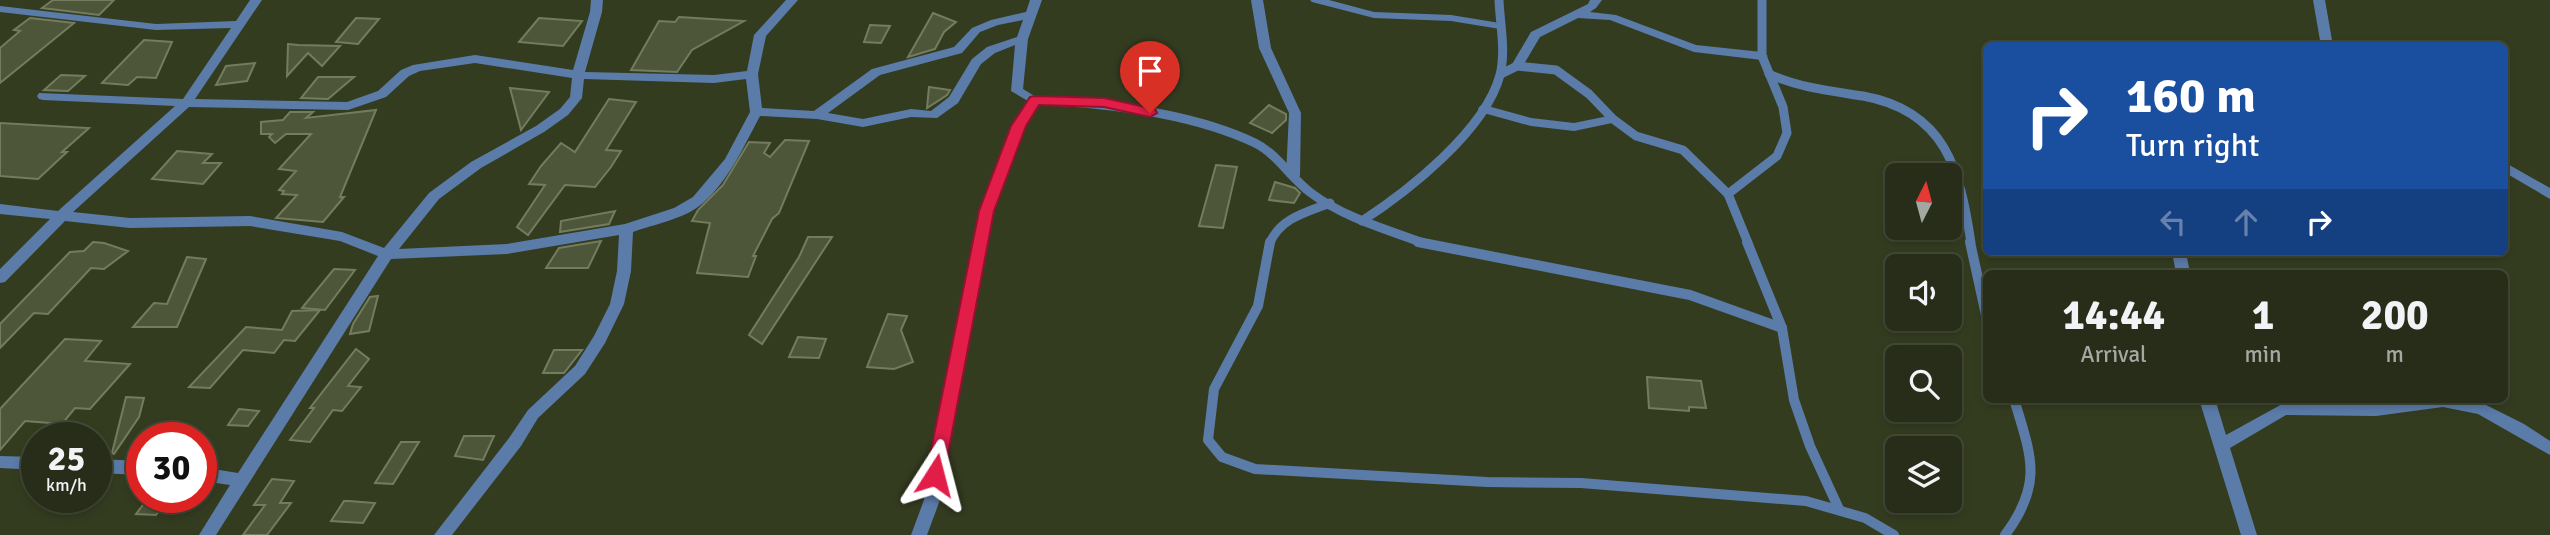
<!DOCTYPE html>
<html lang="en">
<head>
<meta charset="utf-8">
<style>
  :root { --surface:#272d18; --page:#2f3521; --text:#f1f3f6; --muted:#a4a8a2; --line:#434937 }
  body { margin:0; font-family:Signika,sans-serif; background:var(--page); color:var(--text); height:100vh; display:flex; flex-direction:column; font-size:26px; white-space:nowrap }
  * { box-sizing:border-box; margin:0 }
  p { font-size:23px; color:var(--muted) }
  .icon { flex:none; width:38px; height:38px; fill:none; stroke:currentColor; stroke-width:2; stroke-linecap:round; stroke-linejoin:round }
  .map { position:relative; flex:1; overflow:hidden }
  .side { position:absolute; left:1983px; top:270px; width:525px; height:133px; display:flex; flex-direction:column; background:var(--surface); border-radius:10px; box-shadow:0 4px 10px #0003,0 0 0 2px var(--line) }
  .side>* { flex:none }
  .guide { position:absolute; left:1983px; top:42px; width:525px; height:214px; border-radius:10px; box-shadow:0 4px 10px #0003,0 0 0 2px var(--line); background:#1a4fa0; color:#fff; overflow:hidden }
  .needle { width:46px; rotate:6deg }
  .fabs { position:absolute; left:1885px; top:163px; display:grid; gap:14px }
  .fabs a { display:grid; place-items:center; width:77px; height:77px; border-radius:10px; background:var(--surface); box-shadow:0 4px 10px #0003,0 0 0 2px var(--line); font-size:35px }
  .speed { position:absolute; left:21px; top:422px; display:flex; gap:14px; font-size:35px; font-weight:700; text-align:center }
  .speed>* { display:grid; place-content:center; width:91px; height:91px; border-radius:50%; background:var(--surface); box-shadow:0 4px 10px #0003,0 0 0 2px var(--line); line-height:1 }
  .speed small { font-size:18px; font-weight:400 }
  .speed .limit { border:10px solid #d22; background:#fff; color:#111 }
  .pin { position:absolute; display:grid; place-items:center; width:60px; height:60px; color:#fff; margin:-72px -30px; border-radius:50% 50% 50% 0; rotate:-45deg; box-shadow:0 0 7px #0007 }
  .pin .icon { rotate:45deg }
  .me { position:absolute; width:77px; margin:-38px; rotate:9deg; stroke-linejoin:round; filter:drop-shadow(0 0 5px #0008) }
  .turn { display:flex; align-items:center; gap:24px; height:147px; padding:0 28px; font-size:32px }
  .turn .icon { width:91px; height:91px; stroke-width:2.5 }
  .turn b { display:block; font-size:49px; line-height:60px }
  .lanes { display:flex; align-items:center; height:66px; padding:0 28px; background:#0003; justify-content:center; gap:35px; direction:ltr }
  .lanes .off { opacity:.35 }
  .eta { display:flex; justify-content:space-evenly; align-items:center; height:119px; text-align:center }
  .eta b { font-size:42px; font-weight:700; line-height:49px }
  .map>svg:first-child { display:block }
</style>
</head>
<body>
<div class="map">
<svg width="2550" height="535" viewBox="0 0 2550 535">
  <rect width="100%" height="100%" fill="#343c20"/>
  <g fill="#4e5639" stroke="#737c5e" stroke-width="2">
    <path d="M 53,0 L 114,0 L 99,15 L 42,8 Z"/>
    <path d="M 933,13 L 956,22 L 944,32 L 935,49 L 908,57 Z"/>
    <path d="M 679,17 L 744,21 L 692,50 L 677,72 L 631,70 L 659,21 L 675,22 Z"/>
    <path d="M 30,18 L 74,23 L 0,83 L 0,48 L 20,31 L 14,30 Z"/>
    <path d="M 356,18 L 379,19 L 358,44 L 336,42 Z"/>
    <path d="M 539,18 L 582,21 L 563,46 L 519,42 Z"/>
    <path d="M 870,25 L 890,26 L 881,43 L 864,42 Z"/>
    <path d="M 144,40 L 172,42 L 156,78 L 137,77 L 128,85 L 102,83 Z"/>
    <path d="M 288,44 L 298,45 L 340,46 L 322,66 L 308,53 L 287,76 Z"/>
    <path d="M 255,63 L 247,81 L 216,85 L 226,66 Z"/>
    <path d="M 61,75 L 85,76 L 68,91 L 44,90 Z"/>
    <path d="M 318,77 L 354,77 L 328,99 L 301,98 Z"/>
    <path d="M 929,87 L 950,90 L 947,95 L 927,108 Z"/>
    <path d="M 510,88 L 549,92 L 521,130 Z"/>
    <path d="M 609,99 L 636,102 L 606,150 L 621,151 L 611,167 L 595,187 L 565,185 L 528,235 L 517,227 L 545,185 L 529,184 L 541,166 L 561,143 L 575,152 Z"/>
    <path d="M 1269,105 L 1286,114 L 1286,120 L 1272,133 L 1250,123 Z"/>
    <path d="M 376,110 L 340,197 L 344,197 L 323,222 L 276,218 L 297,195 L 282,194 L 284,191 L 279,190 L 296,171 L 279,169 L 311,134 L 286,134 L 275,143 L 269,137 L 272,134 L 261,134 L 261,122 L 283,120 L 290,112 L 313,112 L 306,118 Z"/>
    <path d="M 0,123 L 89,128 L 62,152 L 67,152 L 38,179 L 0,176 Z"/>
    <path d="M 785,140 L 809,141 L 779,213 L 772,219 L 753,256 L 756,256 L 748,277 L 697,273 L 710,223 L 692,221 L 698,210 L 723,185 L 749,142 L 770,143 L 764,153 L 770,157 Z"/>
    <path d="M 177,151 L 212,154 L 203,163 L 221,163 L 203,184 L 152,179 Z"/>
    <path d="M 1216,165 L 1237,167 L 1223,228 L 1199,226 Z"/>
    <path d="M 1275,182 L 1295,188 L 1300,193 L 1294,203 L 1269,200 Z"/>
    <path d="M 615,211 L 609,224 L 560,232 L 561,221 Z"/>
    <path d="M 808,237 L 832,237 L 762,344 L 749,335 L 799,257 Z"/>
    <path d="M 601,241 L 588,268 L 546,268 L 559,248 Z"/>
    <path d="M 93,242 L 104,243 L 128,251 L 104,269 L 91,268 L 48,314 L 34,313 L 0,348 L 0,324 L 70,252 L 84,251 Z"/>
    <path d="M 187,257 L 206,259 L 177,327 L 133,327 L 154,303 L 167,304 Z"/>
    <path d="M 334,269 L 355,270 L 325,310 L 302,308 Z"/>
    <path d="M 378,296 L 369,331 L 350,334 L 353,324 L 370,297 Z"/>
    <path d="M 320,310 L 295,341 L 284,340 L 274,353 L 243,350 L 210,388 L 189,387 L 246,327 L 282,330 L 292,311 Z"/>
    <path d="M 888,314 L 907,316 L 901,330 L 913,362 L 894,369 L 867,367 Z"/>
    <path d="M 798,337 L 826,339 L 819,358 L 789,357 Z"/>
    <path d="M 65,339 L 101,341 L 85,361 L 130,364 L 90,409 L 75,408 L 62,424 L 25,421 L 0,450 L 0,409 Z"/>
    <path d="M 356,349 L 369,359 L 348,386 L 361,387 L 342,411 L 333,410 L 310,442 L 290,440 L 314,408 L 310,408 Z"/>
    <path d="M 554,350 L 582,350 L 564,373 L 543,373 Z"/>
    <path d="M 1647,377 L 1701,381 L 1706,408 L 1689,407 L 1689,411 L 1649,408 Z"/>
    <path d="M 126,397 L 144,398 L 139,417 L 114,454 L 112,453 Z"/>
    <path d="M 239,409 L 259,411 L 248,426 L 228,425 Z"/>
    <path d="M 464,436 L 494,436 L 483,460 L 455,456 Z"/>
    <path d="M 401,442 L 419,442 L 393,484 L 375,483 Z"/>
    <path d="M 272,479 L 294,481 L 280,503 L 291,503 L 267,535 L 243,535 L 265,505 L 254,505 Z"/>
    <path d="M 149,497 L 168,498 L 156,515 L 136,514 Z"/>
    <path d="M 344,501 L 349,501 L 375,503 L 363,523 L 331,521 Z"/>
  </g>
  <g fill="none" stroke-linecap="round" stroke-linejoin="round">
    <g stroke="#5b7ca9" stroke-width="9">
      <path d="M 1501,74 L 1517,66 L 1556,70 L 1589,94 L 1613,119 L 1636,136 L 1683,150 L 1728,194 L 1748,243"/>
      <path d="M 1769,74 C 1800,88 1831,91 1863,96 C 1946,111 1960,170 1971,243"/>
      <path d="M 1035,100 C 1105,103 1190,112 1255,143 C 1276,153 1291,178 1311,193 C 1343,217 1385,229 1423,243"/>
      <path d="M 1728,194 L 1777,156 L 1787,133 L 1783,107 L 1762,56 L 1762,0"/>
      <path d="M 1362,221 C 1408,191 1485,131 1500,75 C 1506,51 1500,24 1499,0"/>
      <path d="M 1270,243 C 1280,218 1307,212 1330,203"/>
    </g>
    <g stroke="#5b7ca9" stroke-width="10">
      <path d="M 1270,242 L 1258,306 L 1214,389 L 1208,440 L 1222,457 L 1255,469 L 1487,482 L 1581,483 L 1806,501 L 1865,518 L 1894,535"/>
      <path d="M 1418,242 L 1690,295 L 1782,328"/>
      <path d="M 1747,242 L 1782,328 L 1794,400 L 1810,446 L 1839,509"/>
      <path d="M 1970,242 L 1986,315"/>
      <path d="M 2005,535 C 2044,483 2031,456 2014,399"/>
    </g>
    <g fill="#5b7ca9" fill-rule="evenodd">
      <path d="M 250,0 L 262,0 L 195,99 L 347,102 L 378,91 L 401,70 L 413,65 L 475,55 L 573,70 L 590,12 L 591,0 L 603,0 L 602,12 L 585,72 L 714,75 L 747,71 L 754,35 L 786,0 L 798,0 L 766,36 L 758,74 L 762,108 L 814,111 L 872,69 L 954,47 L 972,28 L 991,20 L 1026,12 L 1030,0 L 1042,0 L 1028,39 L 1023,89 L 1041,100 L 1024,126 L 994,211 L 947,449 L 940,500 L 927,535 L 911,535 L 924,500 L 931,449 L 980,211 L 1012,126 L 1028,101 L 1011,91 L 1015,45 L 995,53 L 981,64 L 958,103 L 937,118 L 911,117 L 863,127 L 817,119 L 760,116 C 744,146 729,180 703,203 C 685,219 655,224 633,232 L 631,271 L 624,304 L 605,343 L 585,374 L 538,418 L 521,446 L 452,535 L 434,535 L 509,438 L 528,410 L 575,366 L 594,336 L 610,304 L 617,271 L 619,235 L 507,254 L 391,259 L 216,535 L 199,535 L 230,485 L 201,481 L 201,467 L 238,473 L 378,256 L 340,241 L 250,226 L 130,228 L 65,221 L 5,282 L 0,283 L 0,269 L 50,219 L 0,214 L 0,204 L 58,211 L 175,106 L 43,100 L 39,99 L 37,96 L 39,93 L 183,99 L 231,28 L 156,30 L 0,12 L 0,6 L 156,24 L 236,21 ZM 1023,20 L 1017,37 L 987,47 L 972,59 L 949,97 L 931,111 L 911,109 L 863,119 L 828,113 L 880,75 L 962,53 L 980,32 L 998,25 ZM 475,63 L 572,78 L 570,97 L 560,109 L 536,126 L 471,162 L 429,193 L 384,248 L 342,232 L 250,216 L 130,218 L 73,212 L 189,107 L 348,110 L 386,97 L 409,76 L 420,71 ZM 584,79 L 714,83 L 746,79 L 750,112 L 725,159 L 693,197 L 674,208 L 625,224 L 507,244 L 399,249 L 439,199 L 481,168 L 544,132 L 568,115 L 582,98 Z"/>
      <path d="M 1251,0 L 1263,0 L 1271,48 L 1301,113 L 1300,176 L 1293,180 L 1286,176 L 1289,113 L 1259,48 Z"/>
      <path d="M 1310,0 L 1329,0 L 1374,12 L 1451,15 L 1500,23 L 1506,26 L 1500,29 L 1451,21 L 1374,18 L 1312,2 Z"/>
      <path d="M 1590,0 L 1602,0 L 1596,8 L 1590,12 L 1616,15 L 1696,45 L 1762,52 L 1768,56 L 1762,60 L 1694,52 L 1610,20 L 1578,18 L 1540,37 L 1521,69 L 1513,69 L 1511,66 L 1531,32 L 1588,4 Z"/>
      <path d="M 2313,0 L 2325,0 L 2333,46 L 2321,46 Z"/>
      <path d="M 1484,105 L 1531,118 L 1574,123 L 1613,115 L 1619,119 L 1617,122 L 1574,131 L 1531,126 L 1480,112 L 1478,109 L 1480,106 Z"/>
      <path d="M 2504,162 L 2550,188 L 2550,199 L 2504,172 Z"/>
      <path d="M 2172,252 L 2186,252 L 2190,273 L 2176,273 Z"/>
      <path d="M 2199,399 L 2215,399 L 2226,435 L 2284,403 L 2376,404 L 2413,399 L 2462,399 L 2486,405 L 2524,424 L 2550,441 L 2550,455 L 2478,414 L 2443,407 L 2376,416 L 2286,415 L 2230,448 L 2257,535 L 2241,535 Z"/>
      <path d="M 0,456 L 37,457 L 37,470 L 0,468 Z"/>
      <path d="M 96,459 L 142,461 L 142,475 L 96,473 Z"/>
    </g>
  </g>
  <path fill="#e11d48" stroke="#92132f" stroke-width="2" d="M 1035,96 L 1104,98 L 1155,109 L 1157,113 L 1150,117 L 1104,107 L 1039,105 L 1026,126 L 994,211 L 944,475 L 942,480 L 935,482 L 929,480 L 926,475 L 979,211 L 1011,126 L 1030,97 Z"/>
</svg>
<div class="fabs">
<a><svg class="needle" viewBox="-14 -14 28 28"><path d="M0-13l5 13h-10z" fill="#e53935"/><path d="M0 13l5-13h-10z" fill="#a4a8a2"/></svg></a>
<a><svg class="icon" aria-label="sound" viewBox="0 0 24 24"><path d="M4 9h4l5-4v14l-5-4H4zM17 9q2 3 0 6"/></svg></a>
<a><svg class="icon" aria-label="search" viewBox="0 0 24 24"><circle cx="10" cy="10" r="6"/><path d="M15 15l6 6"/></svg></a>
<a><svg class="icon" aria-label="layers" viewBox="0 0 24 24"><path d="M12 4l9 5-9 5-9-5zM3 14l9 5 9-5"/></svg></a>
</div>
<div class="speed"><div>25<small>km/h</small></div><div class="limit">30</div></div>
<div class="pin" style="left:1150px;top:113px;background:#d93025"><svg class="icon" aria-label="arrive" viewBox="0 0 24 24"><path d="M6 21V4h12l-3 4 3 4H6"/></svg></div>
<svg class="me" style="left:935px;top:475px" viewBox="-20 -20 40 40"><path d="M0-17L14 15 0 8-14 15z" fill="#e11d48" stroke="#fff" stroke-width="4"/></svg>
<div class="guide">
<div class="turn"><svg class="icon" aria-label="right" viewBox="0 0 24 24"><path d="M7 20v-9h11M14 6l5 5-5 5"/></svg><div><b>160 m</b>Turn right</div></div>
<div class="lanes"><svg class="icon off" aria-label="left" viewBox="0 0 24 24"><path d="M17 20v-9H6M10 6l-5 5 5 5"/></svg><svg class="icon off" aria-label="ahead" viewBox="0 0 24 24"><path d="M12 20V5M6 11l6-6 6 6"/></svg><svg class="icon" aria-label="right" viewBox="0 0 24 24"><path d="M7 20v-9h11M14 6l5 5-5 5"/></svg></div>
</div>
<section class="side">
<div class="eta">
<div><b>14:44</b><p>Arrival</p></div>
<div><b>1</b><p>min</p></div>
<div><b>200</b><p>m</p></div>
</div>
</section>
</div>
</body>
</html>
